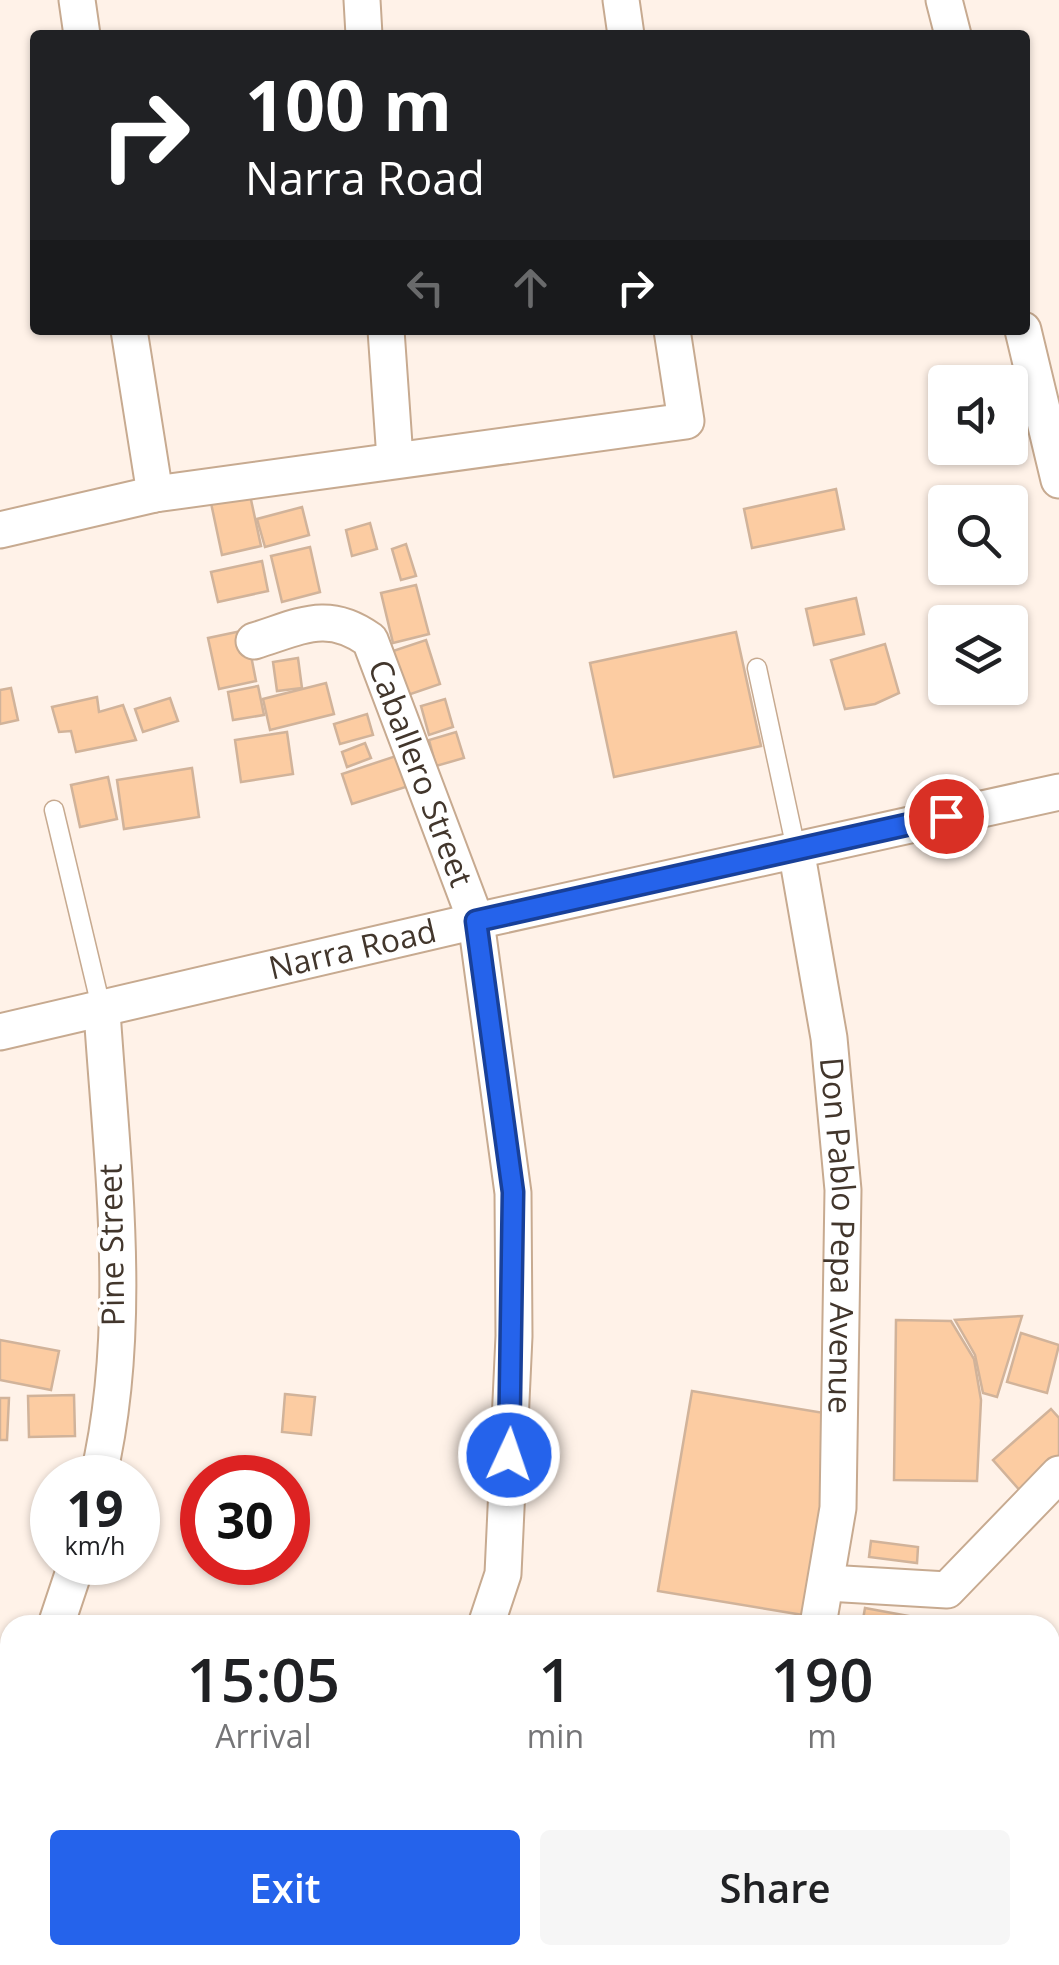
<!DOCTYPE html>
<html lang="en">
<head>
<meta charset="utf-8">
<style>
  :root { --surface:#fff; --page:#f6f6f6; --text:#202124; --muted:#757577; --accent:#2563eb }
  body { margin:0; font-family:"Open Sans",sans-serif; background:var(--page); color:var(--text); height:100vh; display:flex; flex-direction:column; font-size:38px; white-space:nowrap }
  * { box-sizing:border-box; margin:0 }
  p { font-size:32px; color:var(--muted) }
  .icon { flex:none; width:55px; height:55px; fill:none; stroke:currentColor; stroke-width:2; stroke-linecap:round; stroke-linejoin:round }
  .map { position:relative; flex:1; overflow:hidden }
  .side { position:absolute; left:0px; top:1615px; width:1060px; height:350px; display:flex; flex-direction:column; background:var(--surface); border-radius:30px 30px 0 0; box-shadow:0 2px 8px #0004 }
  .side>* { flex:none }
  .guide { position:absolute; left:30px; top:30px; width:1000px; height:305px; border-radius:10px; box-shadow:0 2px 8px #0004; background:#202124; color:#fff; overflow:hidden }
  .controls { position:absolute; left:928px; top:365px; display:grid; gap:20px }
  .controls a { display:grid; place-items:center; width:100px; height:100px; border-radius:10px; background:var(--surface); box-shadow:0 2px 8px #0004; font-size:50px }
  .speed { position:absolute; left:30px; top:1455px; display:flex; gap:20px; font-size:50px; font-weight:700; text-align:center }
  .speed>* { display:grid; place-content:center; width:130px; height:130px; border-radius:50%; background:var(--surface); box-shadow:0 2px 8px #0004; line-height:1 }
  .speed small { font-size:25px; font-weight:400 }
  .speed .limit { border:15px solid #d22; background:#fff; color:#111 }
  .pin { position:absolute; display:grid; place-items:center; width:85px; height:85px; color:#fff; margin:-42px; border:5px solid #fff; border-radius:50%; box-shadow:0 2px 10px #0007 }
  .me { position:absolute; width:110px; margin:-55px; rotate:3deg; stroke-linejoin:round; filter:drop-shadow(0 0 8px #0008) }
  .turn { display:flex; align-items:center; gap:35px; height:210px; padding:0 50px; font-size:45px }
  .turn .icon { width:130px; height:130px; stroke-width:2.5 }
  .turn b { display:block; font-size:70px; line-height:85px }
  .lanes { display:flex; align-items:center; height:95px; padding:0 50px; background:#0003; justify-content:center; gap:50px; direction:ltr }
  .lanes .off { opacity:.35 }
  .eta { display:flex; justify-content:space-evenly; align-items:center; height:170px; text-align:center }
  .eta b { font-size:60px; font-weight:600; line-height:70px }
  .action { display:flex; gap:20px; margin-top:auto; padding:20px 50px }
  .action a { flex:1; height:115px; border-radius:10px; background:var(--accent); color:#fff; font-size:40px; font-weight:600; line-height:115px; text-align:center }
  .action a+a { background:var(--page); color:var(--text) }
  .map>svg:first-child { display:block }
</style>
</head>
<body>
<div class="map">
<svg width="1059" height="1965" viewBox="0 0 1059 1965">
  <rect width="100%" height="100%" fill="#fff2e8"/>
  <g fill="#fccca2" stroke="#d1b39a" stroke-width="2.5">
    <path d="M 836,489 L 844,529 L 752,548 L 744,509 Z"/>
    <path d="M 250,495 L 261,546 L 222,555 L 211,503 Z"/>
    <path d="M 302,507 L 309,535 L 265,547 L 257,519 Z"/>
    <path d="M 370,523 L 377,549 L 352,556 L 346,530 Z"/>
    <path d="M 406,544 L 416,576 L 401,580 L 392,549 Z"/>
    <path d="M 310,547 L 320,592 L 282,602 L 271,556 Z"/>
    <path d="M 262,561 L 268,591 L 218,602 L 211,572 Z"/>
    <path d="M 416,585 L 429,634 L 393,643 L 381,593 Z"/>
    <path d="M 856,598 L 864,634 L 814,645 L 806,609 Z"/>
    <path d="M 246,630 L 256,681 L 219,689 L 208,638 Z"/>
    <path d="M 736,632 L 761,746 L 614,777 L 590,663 Z"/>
    <path d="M 426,640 L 440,684 L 405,696 L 390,652 Z"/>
    <path d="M 885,644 L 899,693 L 875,704 L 845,709 L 831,660 Z"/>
    <path d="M 298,658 L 302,688 L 277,691 L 273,662 Z"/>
    <path d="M 326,683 L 334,714 L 270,730 L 263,699 Z"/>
    <path d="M 258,686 L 264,715 L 233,720 L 228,692 Z"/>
    <path d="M 11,688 L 18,720 L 0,724 L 0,690 Z"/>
    <path d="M 97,697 L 99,712 L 123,705 L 136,740 L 76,752 L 71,731 L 59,732 L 52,707 Z"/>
    <path d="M 170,698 L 178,721 L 143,732 L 135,709 Z"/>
    <path d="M 445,699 L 453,727 L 429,735 L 421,706 Z"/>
    <path d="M 367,714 L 373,735 L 340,744 L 334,724 Z"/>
    <path d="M 287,732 L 293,774 L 241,782 L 235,740 Z"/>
    <path d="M 456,732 L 464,758 L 436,766 L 429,740 Z"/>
    <path d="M 365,743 L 371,758 L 347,767 L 342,752 Z"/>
    <path d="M 402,754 L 412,785 L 352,804 L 342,774 Z"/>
    <path d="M 192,768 L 199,817 L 124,829 L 117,780 Z"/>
    <path d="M 108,777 L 117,819 L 80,827 L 71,785 Z"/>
    <path d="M 1022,1316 L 997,1397 L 983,1393 L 975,1355 L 955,1320 Z"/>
    <path d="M 896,1320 L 951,1321 L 974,1359 L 981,1400 L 977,1481 L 894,1480 Z"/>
    <path d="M 1021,1333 L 1059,1345 L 1047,1393 L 1007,1382 Z"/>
    <path d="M 0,1340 L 59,1351 L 51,1390 L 0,1380 Z"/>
    <path d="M 692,1391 L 836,1415 L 803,1615 L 658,1591 Z"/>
    <path d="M 285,1394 L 315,1397 L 311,1435 L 282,1432 Z"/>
    <path d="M 74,1395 L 75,1436 L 29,1437 L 28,1396 Z"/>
    <path d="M 0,1398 L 9,1398 L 7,1440 L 0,1440 Z"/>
    <path d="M 1051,1409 L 1059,1418 L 1059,1462 L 1023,1494 L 993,1460 Z"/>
    <path d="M 871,1541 L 918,1547 L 917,1563 L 869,1557 Z"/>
    <path d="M 865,1608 L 925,1619 L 924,1625 L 862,1625 Z"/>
  </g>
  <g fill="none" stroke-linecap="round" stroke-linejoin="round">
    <g stroke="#c7aa90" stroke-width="21">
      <g id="service">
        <path d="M 757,668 L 796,849"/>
        <path d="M 54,810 L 102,1011"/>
      </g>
    </g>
    <g stroke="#c7aa90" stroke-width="39">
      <g id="minor">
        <path d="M 77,0 L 82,35"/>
        <path d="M 362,0 L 364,35"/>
        <path d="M 621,0 L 626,35"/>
        <path d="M 944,0 L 953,35"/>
        <path d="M 129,330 L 155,494"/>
        <path d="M 386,330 L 395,459"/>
        <path d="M 1023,330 L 1059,480"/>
        <path d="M 0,530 L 155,494 L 686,421 L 672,330"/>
        <path id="s1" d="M 254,641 C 300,627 327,609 370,640 L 476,921 L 513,1193 L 514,1336 L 503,1574 L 486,1625"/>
        <path id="s2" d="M 796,849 L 829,1038 L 843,1190 L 838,1508 L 818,1625"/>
        <path id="s3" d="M 0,1032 L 476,921 L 1059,792"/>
        <path d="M 98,1478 C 134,1327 112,1164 102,1011"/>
        <path d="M 827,1583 L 947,1590 L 1059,1474"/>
        <path d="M 56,1625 L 77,1562"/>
        <path d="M 0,1750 L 10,1731"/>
        <path d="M 492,1955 L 505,1965"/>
        <path d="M 338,1965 L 344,1955"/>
        <path d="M 708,1965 L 712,1955"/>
      </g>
    </g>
    <use href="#service" stroke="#fff" stroke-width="18"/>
    <use href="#minor" stroke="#fff" stroke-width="35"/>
  </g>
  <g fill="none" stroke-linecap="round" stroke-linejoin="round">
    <g stroke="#184099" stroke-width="25">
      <path id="route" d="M 509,1455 L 513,1192 L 476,921 L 946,816"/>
    </g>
    <use href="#route" stroke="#2563eb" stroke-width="18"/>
  </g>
  <g text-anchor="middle" stroke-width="8" stroke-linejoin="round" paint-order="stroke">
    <g font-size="32" fill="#42362c" stroke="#fff">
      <text dy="11" stroke="none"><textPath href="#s1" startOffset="265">Caballero Street</textPath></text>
      <text dy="11" stroke="none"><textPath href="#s3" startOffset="362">Narra Road</textPath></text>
      <text dy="11" stroke="none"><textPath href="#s2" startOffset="390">Don Pablo Pepa Avenue</textPath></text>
      <text transform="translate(112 1245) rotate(-91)" y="11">Pine Street</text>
    </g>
  </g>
</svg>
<div class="controls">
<a><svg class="icon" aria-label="sound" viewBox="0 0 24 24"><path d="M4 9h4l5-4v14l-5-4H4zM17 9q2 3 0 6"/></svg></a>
<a><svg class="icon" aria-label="search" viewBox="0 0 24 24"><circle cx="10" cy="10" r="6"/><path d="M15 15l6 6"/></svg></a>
<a><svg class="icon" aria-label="layers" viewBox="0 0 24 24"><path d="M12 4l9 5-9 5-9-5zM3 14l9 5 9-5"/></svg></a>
</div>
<div class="speed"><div>19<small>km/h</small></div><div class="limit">30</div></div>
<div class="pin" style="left:946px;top:816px;background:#d93025"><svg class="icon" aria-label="arrive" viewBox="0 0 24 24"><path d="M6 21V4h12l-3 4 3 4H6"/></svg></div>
<svg class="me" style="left:509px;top:1455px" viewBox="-20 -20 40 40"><circle r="17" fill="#2563eb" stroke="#fff" stroke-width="3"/><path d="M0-11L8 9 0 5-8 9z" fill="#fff"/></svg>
<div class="guide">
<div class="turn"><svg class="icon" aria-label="right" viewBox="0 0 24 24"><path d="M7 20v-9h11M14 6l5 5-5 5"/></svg><div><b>100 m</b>Narra Road</div></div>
<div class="lanes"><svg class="icon off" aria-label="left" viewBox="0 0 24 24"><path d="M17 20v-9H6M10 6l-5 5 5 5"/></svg><svg class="icon off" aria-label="ahead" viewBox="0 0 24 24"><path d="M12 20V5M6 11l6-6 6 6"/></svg><svg class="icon" aria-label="right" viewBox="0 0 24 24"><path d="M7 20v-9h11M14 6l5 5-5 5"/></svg></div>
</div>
<section class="side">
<div class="eta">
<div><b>15:05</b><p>Arrival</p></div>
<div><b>1</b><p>min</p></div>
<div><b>190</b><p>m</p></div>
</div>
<div class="action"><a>Exit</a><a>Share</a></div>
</section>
</div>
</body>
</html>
